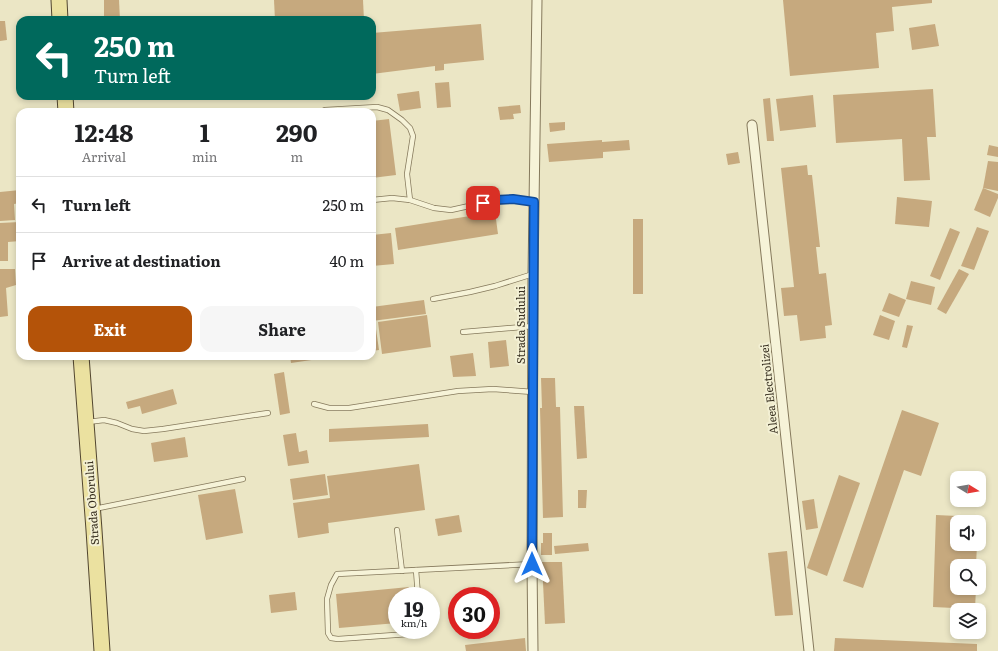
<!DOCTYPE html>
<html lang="en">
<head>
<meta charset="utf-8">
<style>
  :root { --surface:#fff; --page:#f6f6f6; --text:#202124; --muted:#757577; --line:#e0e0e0; --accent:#b45309 }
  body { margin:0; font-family:Literata,serif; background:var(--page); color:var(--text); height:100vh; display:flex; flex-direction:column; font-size:15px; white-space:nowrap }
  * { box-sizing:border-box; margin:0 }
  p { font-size:13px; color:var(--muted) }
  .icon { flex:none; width:22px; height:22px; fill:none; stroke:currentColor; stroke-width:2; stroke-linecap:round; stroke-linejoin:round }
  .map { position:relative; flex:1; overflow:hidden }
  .drawer { position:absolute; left:16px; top:108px; width:360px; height:252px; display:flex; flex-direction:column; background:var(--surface); border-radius:12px; box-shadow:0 2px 6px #0003 }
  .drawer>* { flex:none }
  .banner { position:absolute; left:16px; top:16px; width:360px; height:84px; border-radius:12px; box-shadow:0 2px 6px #0003; background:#00695c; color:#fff; overflow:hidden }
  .needle { width:26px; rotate:101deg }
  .buttons { position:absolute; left:950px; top:471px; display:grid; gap:8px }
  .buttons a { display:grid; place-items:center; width:36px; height:36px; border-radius:8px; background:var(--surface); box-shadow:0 2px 6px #0003; font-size:20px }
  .speed { position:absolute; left:388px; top:587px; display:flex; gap:8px; font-size:20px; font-weight:700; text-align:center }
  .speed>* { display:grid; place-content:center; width:52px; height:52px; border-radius:50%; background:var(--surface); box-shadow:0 2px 6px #0003; line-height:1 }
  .speed small { font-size:10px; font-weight:400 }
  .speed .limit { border:6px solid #d22; background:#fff; color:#111 }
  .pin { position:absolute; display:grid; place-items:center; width:34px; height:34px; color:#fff; margin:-17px; border-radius:8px; box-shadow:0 2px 6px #0006 }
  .me { position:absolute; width:44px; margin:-22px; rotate:0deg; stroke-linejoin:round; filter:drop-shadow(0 0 3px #0008) }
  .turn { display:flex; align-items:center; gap:14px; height:84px; padding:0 12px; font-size:18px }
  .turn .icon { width:52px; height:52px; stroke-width:2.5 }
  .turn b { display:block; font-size:28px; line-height:34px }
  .eta { display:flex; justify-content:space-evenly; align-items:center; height:68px; text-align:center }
  .eta b { font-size:24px; font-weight:700; line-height:28px }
  .cta { display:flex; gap:8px; margin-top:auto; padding:8px 12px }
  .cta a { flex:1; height:46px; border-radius:12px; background:var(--accent); color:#fff; font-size:16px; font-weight:700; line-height:46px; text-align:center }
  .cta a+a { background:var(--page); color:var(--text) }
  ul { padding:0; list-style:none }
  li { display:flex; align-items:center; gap:12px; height:56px; padding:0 12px; border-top:1px solid var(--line) }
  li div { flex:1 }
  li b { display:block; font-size:15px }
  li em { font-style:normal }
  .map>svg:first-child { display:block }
</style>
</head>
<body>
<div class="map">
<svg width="998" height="651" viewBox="0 0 998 651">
  <rect width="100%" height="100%" fill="#ebe6c5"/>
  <g fill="#c6a97e">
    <path d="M 104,0 L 119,0 L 120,20 L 104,20 Z"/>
    <path d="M 274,0 L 363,0 L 364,20 L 275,20 Z"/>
    <path d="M 783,0 L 932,0 L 932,3 L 892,7 L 894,31 L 876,33 L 879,68 L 790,76 Z"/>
    <path d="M 0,21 L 5,21 L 7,40 L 0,41 Z"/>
    <path d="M 481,24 L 484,60 L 444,64 L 444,70 L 435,71 L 435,66 L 372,74 L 372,33 Z"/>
    <path d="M 935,24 L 939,46 L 912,50 L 909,28 Z"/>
    <path d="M 449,82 L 451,107 L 437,108 L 435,83 Z"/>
    <path d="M 933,89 L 936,137 L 927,137 L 930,180 L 904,181 L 902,139 L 836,143 L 833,95 Z"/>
    <path d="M 419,91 L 421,108 L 400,111 L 397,94 Z"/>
    <path d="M 813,95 L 816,127 L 780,131 L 776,99 Z"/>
    <path d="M 770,98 L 774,141 L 767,141 L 763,99 Z"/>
    <path d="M 520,105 L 521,113 L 513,114 L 514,119 L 500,120 L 498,107 Z"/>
    <path d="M 389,119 L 396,175 L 372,178 L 372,121 Z"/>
    <path d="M 565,122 L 565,130 L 550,132 L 549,123 Z"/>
    <path d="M 602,140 L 602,142 L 629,140 L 630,150 L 603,152 L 603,158 L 549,162 L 547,144 Z"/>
    <path d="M 989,145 L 998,147 L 998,157 L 987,155 Z"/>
    <path d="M 738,152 L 740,163 L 728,165 L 726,154 Z"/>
    <path d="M 988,161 L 998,162 L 998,191 L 983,188 Z"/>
    <path d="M 807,165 L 808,175 L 812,175 L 820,247 L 816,247 L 819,274 L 826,273 L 832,325 L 825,326 L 826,338 L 800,341 L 797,315 L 784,316 L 781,288 L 794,287 L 781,168 Z"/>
    <path d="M 983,188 L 998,194 L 998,198 L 990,217 L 974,210 Z"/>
    <path d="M 20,190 L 20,203 L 14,204 L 15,220 L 0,221 L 0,192 Z"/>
    <path d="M 897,197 L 932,201 L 929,227 L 895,224 Z"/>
    <path d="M 495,212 L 498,234 L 398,250 L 395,228 Z"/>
    <rect x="633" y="219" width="10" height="75"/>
    <path d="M 20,222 L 20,241 L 8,242 L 8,261 L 0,261 L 0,223 Z"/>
    <path d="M 977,227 L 989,231 L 974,270 L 961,266 Z"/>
    <path d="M 950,228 L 960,232 L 940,280 L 930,276 Z"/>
    <path d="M 391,233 L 394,264 L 372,266 L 372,235 Z"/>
    <path d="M 0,269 L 15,269 L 16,285 L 6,288 L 8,316 L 0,317 Z"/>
    <path d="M 959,269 L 969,274 L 946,314 L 937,309 Z"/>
    <path d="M 911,281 L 935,287 L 931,305 L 906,299 Z"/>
    <path d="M 889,293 L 906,300 L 899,317 L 882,311 Z"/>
    <path d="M 424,300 L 426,314 L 372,321 L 372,307 Z"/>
    <path d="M 427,315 L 431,347 L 382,354 L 378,322 Z"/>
    <path d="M 880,315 L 895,321 L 889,340 L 873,335 Z"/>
    <path d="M 372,322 L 375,322 L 379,350 L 372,351 Z"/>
    <path d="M 907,325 L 913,326 L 907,348 L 902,347 Z"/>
    <path d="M 506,340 L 509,366 L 490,368 L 488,342 Z"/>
    <path d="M 473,353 L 476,376 L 453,377 L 450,356 Z"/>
    <path d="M 135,356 L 150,356 L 150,357 L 136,360 Z"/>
    <path d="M 290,356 L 332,356 L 332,357 L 291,363 Z"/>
    <path d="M 284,372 L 290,413 L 280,415 L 274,374 Z"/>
    <path d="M 541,378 L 555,378 L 556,407 L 560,407 L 563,517 L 543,518 L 540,408 L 542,408 Z"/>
    <path d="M 173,389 L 177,404 L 142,414 L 140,406 L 128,409 L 126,402 Z"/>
    <path d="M 574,406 L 584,406 L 587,458 L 577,459 Z"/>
    <path d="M 902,410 L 939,423 L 921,476 L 904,470 L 863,588 L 843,581 Z"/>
    <path d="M 428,424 L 429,437 L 329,442 L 329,429 Z"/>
    <path d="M 296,433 L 299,452 L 307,450 L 309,463 L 288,466 L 283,435 Z"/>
    <path d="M 185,437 L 188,457 L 154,462 L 151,443 Z"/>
    <path d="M 419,464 L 425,510 L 328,523 L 329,533 L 298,538 L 293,503 L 330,498 L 327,476 Z"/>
    <path d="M 325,474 L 328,495 L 293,500 L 290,479 Z"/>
    <path d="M 839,475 L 860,483 L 827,576 L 807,568 Z"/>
    <path d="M 235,489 L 243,533 L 206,540 L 198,495 Z"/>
    <path d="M 578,490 L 587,490 L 586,508 L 578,508 Z"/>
    <path d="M 814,499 L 818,528 L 806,530 L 802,501 Z"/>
    <path d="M 459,515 L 462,532 L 438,536 L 435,519 Z"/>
    <path d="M 936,515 L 978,517 L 978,522 L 957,522 L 957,544 L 977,544 L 976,566 L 957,566 L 957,588 L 976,588 L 975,609 L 933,607 Z"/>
    <path d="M 543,533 L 552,533 L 552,555 L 541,555 L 541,543 L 543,543 Z"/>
    <path d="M 588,543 L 589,551 L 555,554 L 554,546 Z"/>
    <path d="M 787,551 L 793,615 L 775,616 L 768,553 Z"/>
    <path d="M 542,562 L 562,562 L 565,623 L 545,624 Z"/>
    <path d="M 409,587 L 410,596 L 397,596 L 397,623 L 339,628 L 336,594 Z"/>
    <path d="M 295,592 L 297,610 L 271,613 L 269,595 Z"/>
    <path d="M 525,638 L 526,651 L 466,651 L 465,645 Z"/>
    <path d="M 835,638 L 977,644 L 977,651 L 834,651 Z"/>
  </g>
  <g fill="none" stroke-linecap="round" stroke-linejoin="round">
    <g stroke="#85795c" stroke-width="6">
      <g id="service">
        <path d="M 321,112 L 325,110 L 377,107 L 388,110 L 402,120 L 410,128 L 413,136 L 407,174 L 410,200"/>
        <path d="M 372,200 L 392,198 L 410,200 L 434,208 L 451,210 L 496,200 L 513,199 L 534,202"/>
        <path d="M 433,299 L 470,292 L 495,286 L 533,274"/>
        <path d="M 463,332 L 533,326"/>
        <path d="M 314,404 L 329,408 L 349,408 L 458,391 L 493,389 L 533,392"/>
        <path d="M 88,422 L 104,420 L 117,423 L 132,429 L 144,431 L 163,429 L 268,413"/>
        <path d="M 94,509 L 243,479"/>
        <path d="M 397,530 L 402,571"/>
        <path d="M 416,570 L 418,596"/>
        <path d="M 416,630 L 409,634 L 338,639 L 331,638 L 328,633 L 327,599 L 331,585 L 337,574 L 532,564"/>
      </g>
    </g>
    <g stroke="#85795c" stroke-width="11">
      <g id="minor">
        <path d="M 752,125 L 809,651"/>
        <path d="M 533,651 L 532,564 L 533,274 L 537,0"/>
      </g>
    </g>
    <g stroke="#534730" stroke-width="17">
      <g id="primary">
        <path d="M 59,0 L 60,20"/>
        <path d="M 65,96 L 66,112"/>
        <path d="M 81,356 L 94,530 L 102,651"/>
      </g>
    </g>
    <use href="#service" stroke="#f6f3d8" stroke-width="4.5"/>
    <use href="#minor" stroke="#f6f3d8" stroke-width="9"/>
    <use href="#primary" stroke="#ebe1a0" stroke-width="15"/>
  </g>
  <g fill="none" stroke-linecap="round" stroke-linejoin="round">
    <g stroke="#114b97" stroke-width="10">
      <path id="route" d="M 483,203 L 496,200 L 513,199 L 534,202 L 532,564"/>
    </g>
    <use href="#route" stroke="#1a73e8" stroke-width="7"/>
  </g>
  <g text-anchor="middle" stroke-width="4" stroke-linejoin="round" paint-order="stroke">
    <g font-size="11" fill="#362e1f" stroke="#f3f0d4">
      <text transform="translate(521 325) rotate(-90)" y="4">Strada Sudului</text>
      <text transform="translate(769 389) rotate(-96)" y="4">Aleea Electrolizei</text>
      <text transform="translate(92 503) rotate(-94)" y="4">Strada Oborului</text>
    </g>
  </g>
</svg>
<div class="buttons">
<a><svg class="needle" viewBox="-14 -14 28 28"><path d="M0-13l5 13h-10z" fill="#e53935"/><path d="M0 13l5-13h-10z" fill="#757577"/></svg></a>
<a><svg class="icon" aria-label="sound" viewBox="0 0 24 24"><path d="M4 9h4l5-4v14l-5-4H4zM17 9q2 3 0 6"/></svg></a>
<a><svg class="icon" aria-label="search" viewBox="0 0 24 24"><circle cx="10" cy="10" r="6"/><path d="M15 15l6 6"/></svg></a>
<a><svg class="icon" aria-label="layers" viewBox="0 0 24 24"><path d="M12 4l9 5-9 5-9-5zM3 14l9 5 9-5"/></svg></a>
</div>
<div class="speed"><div>19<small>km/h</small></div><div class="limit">30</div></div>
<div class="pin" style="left:483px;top:203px;background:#d93025"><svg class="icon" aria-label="arrive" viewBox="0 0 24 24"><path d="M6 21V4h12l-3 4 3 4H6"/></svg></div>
<svg class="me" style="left:532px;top:564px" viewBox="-20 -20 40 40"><path d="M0-17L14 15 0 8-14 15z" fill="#1a73e8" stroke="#fff" stroke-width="4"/></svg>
<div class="banner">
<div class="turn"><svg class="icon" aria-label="left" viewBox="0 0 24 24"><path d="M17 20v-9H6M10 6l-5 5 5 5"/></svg><div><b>250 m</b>Turn left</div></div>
</div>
<section class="drawer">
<div class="eta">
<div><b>12:48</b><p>Arrival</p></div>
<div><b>1</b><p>min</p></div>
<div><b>290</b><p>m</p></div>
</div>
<ul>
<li><svg class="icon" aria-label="left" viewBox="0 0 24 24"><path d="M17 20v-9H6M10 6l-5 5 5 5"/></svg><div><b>Turn left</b></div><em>250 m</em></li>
<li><svg class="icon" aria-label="arrive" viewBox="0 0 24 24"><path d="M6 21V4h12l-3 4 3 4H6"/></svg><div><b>Arrive at destination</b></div><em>40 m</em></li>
</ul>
<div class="cta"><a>Exit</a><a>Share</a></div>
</section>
</div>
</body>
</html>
